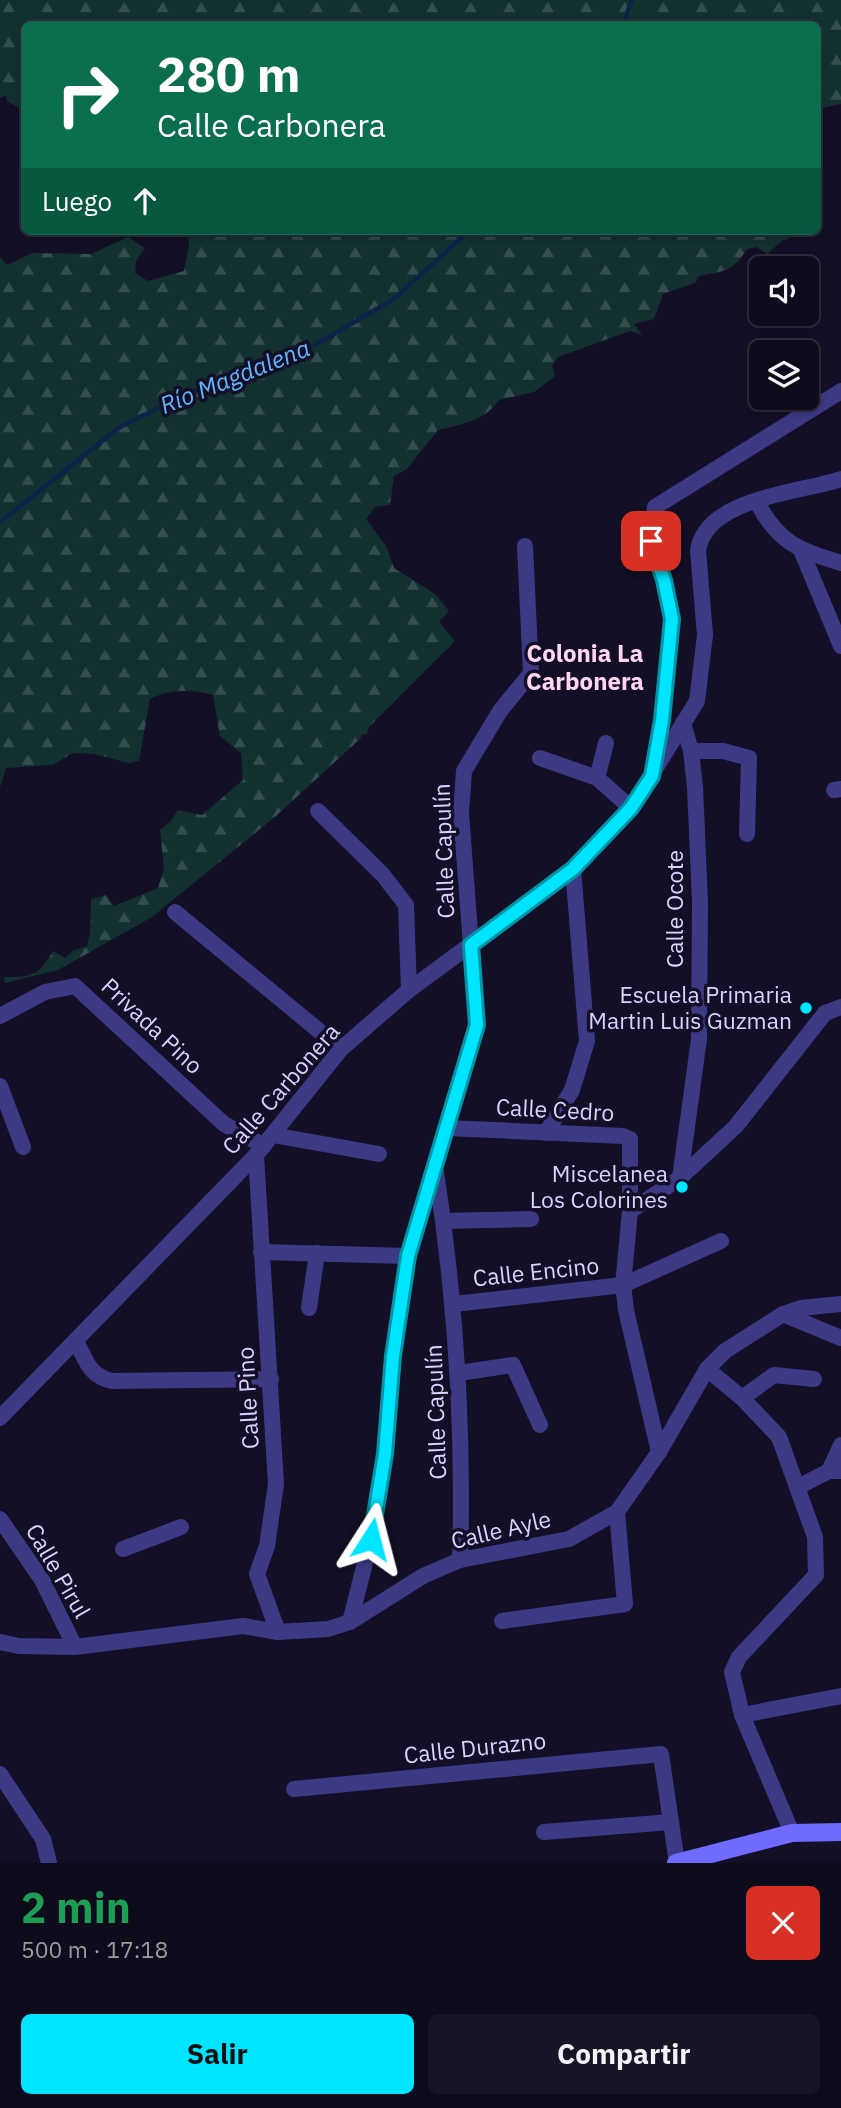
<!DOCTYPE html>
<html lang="es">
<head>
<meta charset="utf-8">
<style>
  :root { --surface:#0e0b1c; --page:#171425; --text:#f1f3f6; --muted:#9b9ba3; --line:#2e2b3b; --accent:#00e5ff }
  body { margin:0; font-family:"IBM Plex Sans",sans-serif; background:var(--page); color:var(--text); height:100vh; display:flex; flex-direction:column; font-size:26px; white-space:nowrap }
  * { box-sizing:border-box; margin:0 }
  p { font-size:23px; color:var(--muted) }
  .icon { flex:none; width:38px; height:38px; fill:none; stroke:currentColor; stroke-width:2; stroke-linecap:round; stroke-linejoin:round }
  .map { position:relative; height:1863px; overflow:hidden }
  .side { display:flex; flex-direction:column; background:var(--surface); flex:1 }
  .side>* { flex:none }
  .guide { position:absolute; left:21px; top:21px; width:800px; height:214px; border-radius:10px; box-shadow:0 4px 10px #0003,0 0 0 2px var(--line); background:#0b6e4f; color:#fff; overflow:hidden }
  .controls { position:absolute; left:749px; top:256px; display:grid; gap:14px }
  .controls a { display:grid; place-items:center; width:70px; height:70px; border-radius:10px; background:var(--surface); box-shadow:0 4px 10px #0003,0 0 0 2px var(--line); font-size:35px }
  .pin { position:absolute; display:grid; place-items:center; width:60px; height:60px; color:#fff; margin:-30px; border-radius:14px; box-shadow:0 4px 10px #0006 }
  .me { position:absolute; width:77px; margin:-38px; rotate:9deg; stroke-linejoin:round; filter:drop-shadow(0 0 5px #0008) }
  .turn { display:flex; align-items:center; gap:24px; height:147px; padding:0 21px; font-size:32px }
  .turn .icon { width:91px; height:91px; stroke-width:2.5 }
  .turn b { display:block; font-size:49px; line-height:60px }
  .then { display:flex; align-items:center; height:66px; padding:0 21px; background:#0003; gap:14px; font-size:26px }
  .round { display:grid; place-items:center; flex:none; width:74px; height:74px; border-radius:10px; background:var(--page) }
  .overview { display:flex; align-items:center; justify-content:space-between; height:119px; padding:0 21px }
  h1 { font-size:42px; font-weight:800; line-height:52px; color:#1e9e55 }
  .action { display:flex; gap:14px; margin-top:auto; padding:14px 21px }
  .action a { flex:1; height:80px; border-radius:10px; background:var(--accent); color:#111; font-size:28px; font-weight:800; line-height:80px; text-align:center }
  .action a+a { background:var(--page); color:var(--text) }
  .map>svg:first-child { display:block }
</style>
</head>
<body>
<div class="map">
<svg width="841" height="1863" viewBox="0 0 841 1863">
  <defs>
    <pattern id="forest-firs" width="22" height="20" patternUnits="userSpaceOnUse" patternTransform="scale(1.75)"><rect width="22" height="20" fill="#12302f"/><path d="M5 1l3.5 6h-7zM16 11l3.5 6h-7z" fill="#344d4e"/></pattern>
  </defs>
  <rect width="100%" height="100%" fill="#130f26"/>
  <g fill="url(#forest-firs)">
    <path d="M 0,0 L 841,0 L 841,104 L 817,109 L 817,24 L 24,24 L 24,111 L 7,101 L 6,95 L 0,98 Z"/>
    <path d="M 188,231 L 801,233 L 782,241 L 767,254 L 757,247 L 747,249 C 732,272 725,271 699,276 L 695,283 L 663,294 L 654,319 L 634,324 L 642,335 L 630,331 L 558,357 L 552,365 L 555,376 L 534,392 L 499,400 C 486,420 461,425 438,430 L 407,469 L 394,476 L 390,505 L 375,507 L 366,519 L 386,546 L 394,568 L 435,594 L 449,611 L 439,622 L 455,641 L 369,727 L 367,734 L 361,735 L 361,738 L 276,816 L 152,917 L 58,970 L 5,983 L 4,977 C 33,977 38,976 53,951 L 65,958 L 74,950 L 87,947 L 90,933 L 91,899 L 106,895 L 114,906 L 158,888 L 164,868 L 160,830 L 171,821 L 178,810 L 202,815 L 243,780 L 241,753 L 220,736 L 213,695 C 192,689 168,689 150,699 L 139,761 L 129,763 L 94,754 L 73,753 L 52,765 L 6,768 L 0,787 L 0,257 L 7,265 L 32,253 L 91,254 L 128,237 L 145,248 L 136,261 L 135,273 L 148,281 L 184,271 L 189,246 Z"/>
  </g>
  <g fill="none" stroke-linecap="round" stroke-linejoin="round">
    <g stroke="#0c2248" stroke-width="4.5">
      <path d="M 623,24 L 632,0"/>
      <path d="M 0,522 L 120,427 L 195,390 L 311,347 L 394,299 L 469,231"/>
    </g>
    <g stroke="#3d3a85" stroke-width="16">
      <path d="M 757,502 C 778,543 799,550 841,563"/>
      <path d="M 801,550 L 841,646"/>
      <path d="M 691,751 L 723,751 L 749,758 L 747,834"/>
      <path d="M 540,758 L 597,778 L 631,808"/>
      <path d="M 654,764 L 662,720 L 672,619 L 664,580 L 651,541 L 655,507 L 841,391"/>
      <path d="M 597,778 L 606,743"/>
      <path d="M 834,790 L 841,789"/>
      <path d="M 318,811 L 383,875 L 406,905 L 409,990"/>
      <path d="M 175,912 L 341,1049"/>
      <path d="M 0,1016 L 45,992 L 75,986 L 224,1124 L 264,1146"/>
      <path d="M 0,1086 L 23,1147"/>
      <path d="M 447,1128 L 623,1136 L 630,1139 L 630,1211 L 623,1285 L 626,1310 L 659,1452"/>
      <path d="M 546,1133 L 572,1090 L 587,1041 L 573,869"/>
      <path d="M 273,1135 L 379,1154"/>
      <path d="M 256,1155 L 276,1484 L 267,1546 L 257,1574 L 278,1632"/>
      <path d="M 436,1172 C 456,1302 464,1429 460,1560"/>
      <path d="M 680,1178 L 699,1039 L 700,902 L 695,787 L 691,751 L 683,723"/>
      <path d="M 630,1211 L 680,1178 L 736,1126 L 825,1013 L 841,1007"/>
      <path d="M 443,1221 L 531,1219"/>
      <path d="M 261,1252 L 408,1256"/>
      <path d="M 454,1304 L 623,1285 L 721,1241"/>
      <path d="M 309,1308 L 317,1253"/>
      <path d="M 783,1314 L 841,1338"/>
      <path d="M 76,1341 C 86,1360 89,1376 112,1381 L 271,1379"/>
      <path d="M 707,1369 L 742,1398 L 779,1437 L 815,1537 L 816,1575 L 739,1657 L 732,1672 L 742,1715 L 792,1833"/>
      <path d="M 459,1373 L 513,1365 L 540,1425"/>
      <path d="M 742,1398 L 774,1375 L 814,1379"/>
      <path d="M 0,1418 L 256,1155 L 341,1049 L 409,990 L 573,869 L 631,808 L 697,701 L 705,635 L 698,551 C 705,498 799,493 841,479"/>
      <path d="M 829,1471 L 841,1445"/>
      <path d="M 798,1487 L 829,1471 L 841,1471"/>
      <path d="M 0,1519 L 42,1580 L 75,1647"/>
      <path d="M 123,1549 L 181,1527"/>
      <path d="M 502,1621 L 625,1604 L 617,1512"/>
      <path d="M 350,1622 L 371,1539 L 385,1454 L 393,1356 L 408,1256 L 477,1025 L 461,813 L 464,771 L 500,711 L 531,673 L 525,546"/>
      <path d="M 0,1642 L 19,1646 L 75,1647 L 243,1626 L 278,1632 L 328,1629 L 350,1622 L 423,1576 L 460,1560 L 569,1539 L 617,1512 L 659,1452 L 707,1369 L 725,1351 L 783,1314 L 801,1308 L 841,1304"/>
      <path d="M 742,1715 L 841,1696"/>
      <path d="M 0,1774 L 43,1839 L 49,1863"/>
      <path d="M 294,1789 L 661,1754 L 677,1863"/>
      <path d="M 544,1832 L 671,1822"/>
    </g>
    <path stroke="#6f6bff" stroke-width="18" d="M 676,1863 L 792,1833 L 841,1832"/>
  </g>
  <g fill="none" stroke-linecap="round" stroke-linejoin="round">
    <g stroke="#0095a6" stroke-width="18">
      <path id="route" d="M 371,1539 L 385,1454 L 393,1356 L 408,1256 L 477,1025 L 471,945 L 573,869 L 631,808 L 652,776 L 662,720 L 672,619 L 664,580 L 651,541"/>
    </g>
    <use href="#route" stroke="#00e5ff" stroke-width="12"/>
  </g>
  <g fill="#00e5ff" stroke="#130f26" stroke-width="2.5">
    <circle cx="806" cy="1008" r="7"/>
    <circle cx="682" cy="1187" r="7"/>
  </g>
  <g text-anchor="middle" stroke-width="7" stroke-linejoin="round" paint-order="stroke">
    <g font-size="23" fill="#d9d4ff" stroke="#130f26">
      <text transform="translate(444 851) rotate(-92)" y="8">Calle Capulín</text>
      <text transform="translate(675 909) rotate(-90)" y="8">Calle Ocote</text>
      <text transform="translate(152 1026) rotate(43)" y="8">Privada Pino</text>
      <text transform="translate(281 1089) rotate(-49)" y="8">Calle Carbonera</text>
      <text transform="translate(555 1110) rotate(3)" y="8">Calle Cedro</text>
      <text transform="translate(536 1272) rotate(-6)" y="8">Calle Encino</text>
      <text transform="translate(248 1398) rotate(-93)" y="8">Calle Pino</text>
      <text transform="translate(436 1412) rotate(-92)" y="8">Calle Capulín</text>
      <text transform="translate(501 1530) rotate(-13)" y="8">Calle Ayle</text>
      <text transform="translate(58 1571) rotate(60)" y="8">Calle Pirul</text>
      <text transform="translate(475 1748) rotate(-6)" y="8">Calle Durazno</text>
    </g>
    <g font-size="23" fill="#d9d4ff" stroke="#130f26" text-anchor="end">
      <text x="792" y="1003">Escuela Primaria<tspan x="792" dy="26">Martin Luis Guzman</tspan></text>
      <text x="668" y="1182">Miscelanea<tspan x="668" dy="26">Los Colorines</tspan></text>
    </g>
    <g font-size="24" font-style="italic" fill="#62b6ff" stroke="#130f26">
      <text transform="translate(235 377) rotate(-22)" y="8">Río Magdalena</text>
    </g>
    <g font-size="24" font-weight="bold" fill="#ffd6f0" stroke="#130f26">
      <text x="585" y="662">Colonia La<tspan x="585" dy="28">Carbonera</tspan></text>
    </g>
  </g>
</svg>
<div class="controls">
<a><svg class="icon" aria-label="sound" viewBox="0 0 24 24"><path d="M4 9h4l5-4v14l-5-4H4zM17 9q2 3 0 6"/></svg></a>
<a><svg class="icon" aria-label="layers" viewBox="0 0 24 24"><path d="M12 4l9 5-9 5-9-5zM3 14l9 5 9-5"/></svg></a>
</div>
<div class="pin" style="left:651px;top:541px;background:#d93025"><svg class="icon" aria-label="arrive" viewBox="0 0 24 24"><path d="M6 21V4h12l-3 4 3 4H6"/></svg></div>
<svg class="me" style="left:371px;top:1539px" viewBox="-20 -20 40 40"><path d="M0-17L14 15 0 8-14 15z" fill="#00e5ff" stroke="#fff" stroke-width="4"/></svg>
<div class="guide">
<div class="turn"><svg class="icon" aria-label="right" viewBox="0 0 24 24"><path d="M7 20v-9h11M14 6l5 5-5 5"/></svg><div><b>280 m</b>Calle Carbonera</div></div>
<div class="then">Luego<svg class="icon" aria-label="ahead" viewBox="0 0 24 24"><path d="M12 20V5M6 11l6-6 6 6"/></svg></div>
</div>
</div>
<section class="side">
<div class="overview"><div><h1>2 min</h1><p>500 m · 17:18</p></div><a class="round" style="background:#d93025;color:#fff"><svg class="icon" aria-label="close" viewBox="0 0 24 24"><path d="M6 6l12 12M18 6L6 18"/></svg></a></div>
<div class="action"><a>Salir</a><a>Compartir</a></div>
</section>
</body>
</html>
